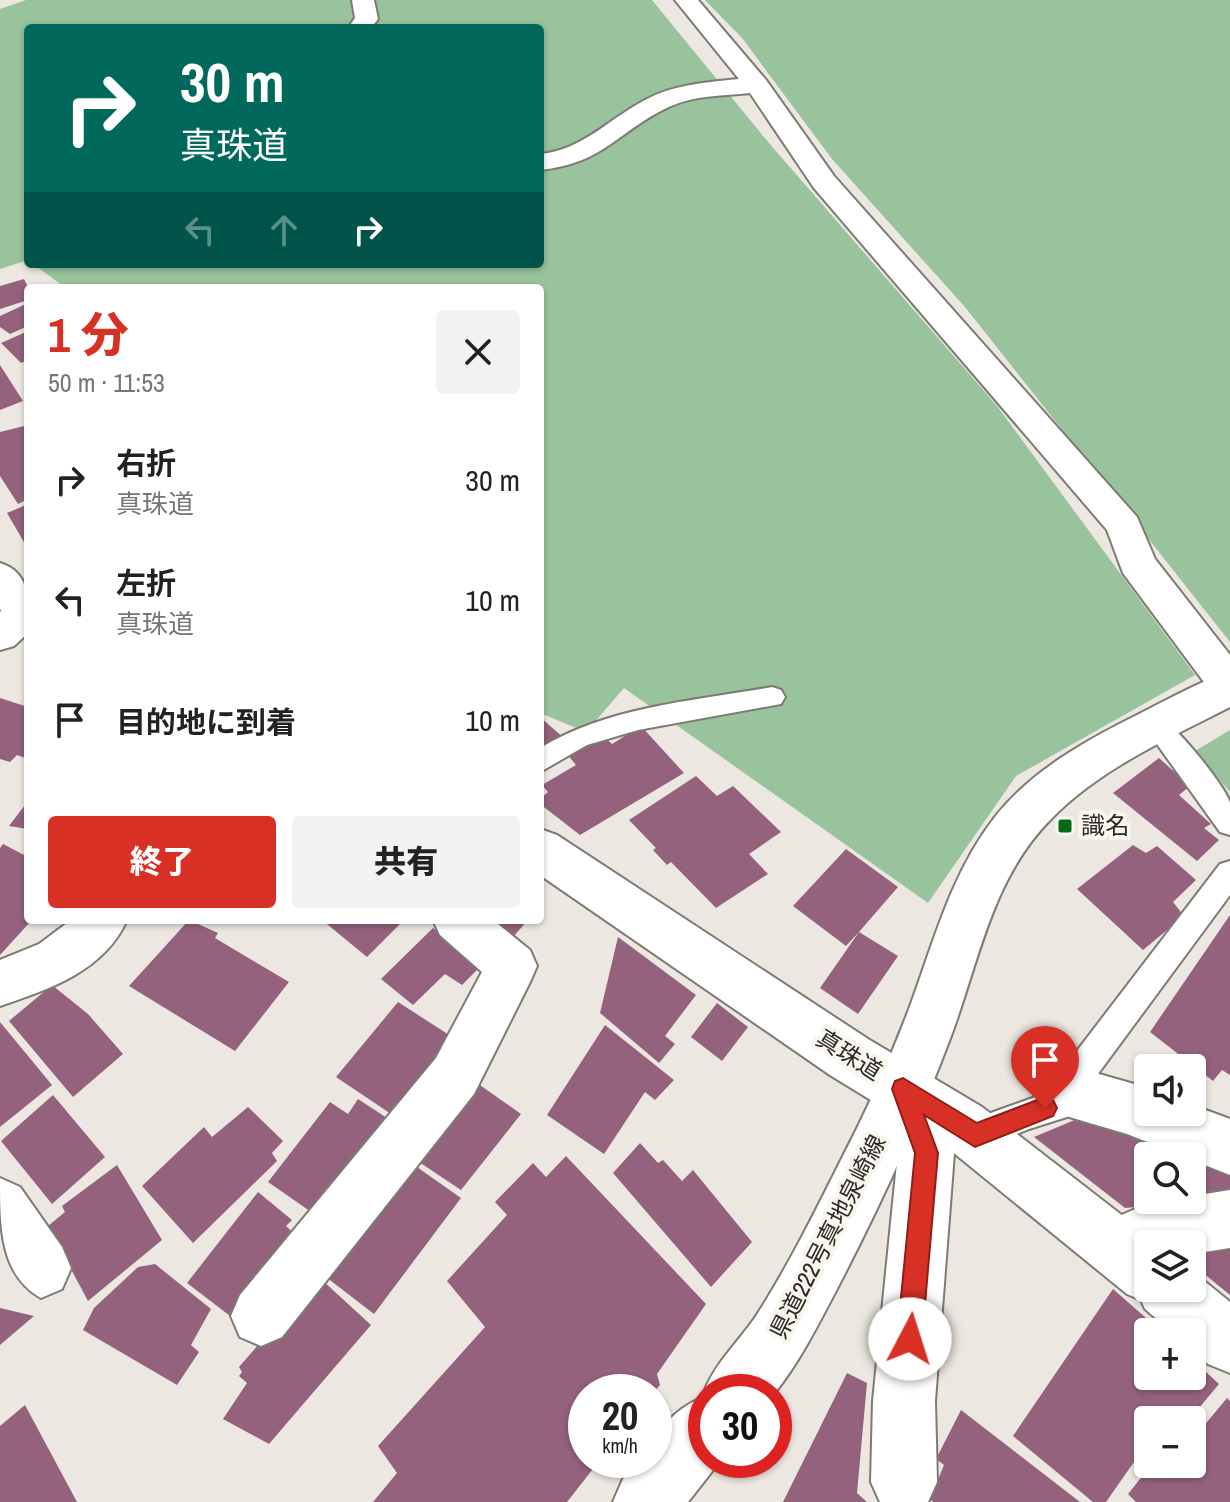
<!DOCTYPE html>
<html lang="ja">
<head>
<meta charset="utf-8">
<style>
  :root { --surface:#fff; --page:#f2f2f2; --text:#222; --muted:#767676; --accent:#d93025 }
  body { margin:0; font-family:"Archivo Narrow","Noto Sans JP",sans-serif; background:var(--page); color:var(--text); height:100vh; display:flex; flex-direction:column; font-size:30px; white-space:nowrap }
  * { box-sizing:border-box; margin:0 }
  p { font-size:26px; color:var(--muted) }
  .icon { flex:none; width:44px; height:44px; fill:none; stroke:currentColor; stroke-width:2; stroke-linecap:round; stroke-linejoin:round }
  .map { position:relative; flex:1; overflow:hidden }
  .sheet { position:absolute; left:24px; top:284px; width:520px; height:640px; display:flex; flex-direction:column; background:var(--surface); border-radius:8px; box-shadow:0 2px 6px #0004 }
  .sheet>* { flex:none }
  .top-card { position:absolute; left:24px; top:24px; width:520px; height:244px; border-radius:8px; box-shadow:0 2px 6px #0004; background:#00695c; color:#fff; overflow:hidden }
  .tools { position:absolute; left:1134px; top:1054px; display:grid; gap:16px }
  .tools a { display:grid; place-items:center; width:72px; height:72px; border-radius:8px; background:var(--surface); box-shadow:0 2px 6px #0004; font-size:40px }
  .speed { position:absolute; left:568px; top:1374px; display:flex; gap:16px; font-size:40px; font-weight:700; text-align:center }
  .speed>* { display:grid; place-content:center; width:104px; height:104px; border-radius:50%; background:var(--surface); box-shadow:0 2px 6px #0004; line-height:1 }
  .speed small { font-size:20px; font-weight:400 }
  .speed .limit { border:12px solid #d22; background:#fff; color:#111 }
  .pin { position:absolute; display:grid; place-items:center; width:68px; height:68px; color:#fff; margin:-82px -34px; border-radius:50% 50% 50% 0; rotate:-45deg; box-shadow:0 0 8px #0007 }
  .pin .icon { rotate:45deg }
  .me { position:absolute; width:88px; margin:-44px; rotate:5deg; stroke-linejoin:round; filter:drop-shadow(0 0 6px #0008) }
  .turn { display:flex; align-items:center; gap:28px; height:168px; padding:0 24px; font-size:36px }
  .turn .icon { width:104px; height:104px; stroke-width:2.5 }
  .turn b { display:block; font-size:56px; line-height:68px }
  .lanes { display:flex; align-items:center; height:76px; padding:0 24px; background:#0003; justify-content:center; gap:40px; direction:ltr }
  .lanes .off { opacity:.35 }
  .round { display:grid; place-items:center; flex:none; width:84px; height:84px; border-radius:8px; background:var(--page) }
  .head { display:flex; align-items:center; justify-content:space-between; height:136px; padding:0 24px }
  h1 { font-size:48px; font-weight:800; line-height:60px; color:var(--accent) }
  .primary-button { display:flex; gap:16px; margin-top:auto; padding:16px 24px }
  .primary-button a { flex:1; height:92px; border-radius:8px; background:var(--accent); color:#fff; font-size:32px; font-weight:800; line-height:92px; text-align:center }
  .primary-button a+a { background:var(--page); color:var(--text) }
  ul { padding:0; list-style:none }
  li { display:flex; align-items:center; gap:24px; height:120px; padding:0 24px }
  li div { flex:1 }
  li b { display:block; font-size:30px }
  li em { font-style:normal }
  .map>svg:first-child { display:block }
</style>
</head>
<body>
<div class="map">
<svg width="1230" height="1502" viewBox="0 0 1230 1502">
  <rect width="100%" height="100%" fill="#ece8e1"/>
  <g fill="#98c39d">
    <path d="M 26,0 L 652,0 L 769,143 L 997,406 L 1195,675 L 1016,776 L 928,903 L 624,688 L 586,732 L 540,713 L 540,288 L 66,288 L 33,264 L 540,264 L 540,28 L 28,28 L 28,260 L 0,269 L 0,9 Z"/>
    <path d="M 705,0 L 1230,0 L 1230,642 L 965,307 L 832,159 L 742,38 Z"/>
    <path d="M 1230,730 L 1230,792 L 1195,751 Z"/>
  </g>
  <g fill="#95627e" fill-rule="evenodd">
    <path d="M 24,279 L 28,287 L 28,300 L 0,309 L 0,286 Z"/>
    <path d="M 28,303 L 28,326 L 10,334 L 0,327 L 0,316 Z"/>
    <path d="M 28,331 L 28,360 L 21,363 L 1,343 Z"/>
    <path d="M 0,365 L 23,401 L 0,410 Z"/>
    <path d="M 28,425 L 28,499 L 18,504 L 0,476 L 0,432 Z"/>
    <path d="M 28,504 L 28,549 L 7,513 Z"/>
    <path d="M 0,698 L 28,707 L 28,759 L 17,755 L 10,762 L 0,759 Z"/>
    <path d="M 540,717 L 565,739 L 540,754 Z"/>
    <path d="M 641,726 L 684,773 L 580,835 L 540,804 L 540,799 L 548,792 L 542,785 L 576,765 L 567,754 L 604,737 L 612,744 Z"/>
    <path d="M 1159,758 L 1190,786 L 1179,795 L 1211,824 L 1204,828 L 1219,840 L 1197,861 L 1113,793 Z"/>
    <path d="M 696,776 L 717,796 L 733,786 L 781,832 L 749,854 L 768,874 L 716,908 L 671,862 L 667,865 L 653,850 L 656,848 L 629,820 Z"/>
    <path d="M 28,801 L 28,829 L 9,826 Z"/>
    <path d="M 3,844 L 28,857 L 28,920 L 32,920 L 0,955 L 0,848 Z"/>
    <path d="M 1133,845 L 1146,853 L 1157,846 L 1196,880 L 1173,902 L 1184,916 L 1143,950 L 1077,889 Z"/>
    <path d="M 846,849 L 898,887 L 859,932 L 898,956 L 858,1014 L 820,988 L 859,932 L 846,946 L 793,906 Z"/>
    <path d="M 1230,915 L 1230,1075 L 1222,1070 L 1213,1081 L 1150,1032 Z"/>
    <path d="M 189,920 L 218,933 L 215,938 L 289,982 L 235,1051 L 129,986 Z"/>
    <path d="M 322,920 L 404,920 L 367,957 Z"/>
    <path d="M 489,920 L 528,920 L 513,937 Z"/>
    <path d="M 433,928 L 483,964 L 462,985 L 445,974 L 413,1005 L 381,979 Z"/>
    <path d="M 618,937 L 696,995 L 665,1036 L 675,1044 L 659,1063 L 600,1013 Z"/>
    <path d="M 52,985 L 88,1014 L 123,1054 L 73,1097 L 9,1021 Z"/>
    <path d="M 398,1002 L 460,1042 L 400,1120 L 336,1077 Z"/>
    <path d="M 717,1003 L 748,1027 L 722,1061 L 691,1037 Z"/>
    <path d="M 0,1022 L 52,1085 L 0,1127 Z"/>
    <path d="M 605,1025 L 674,1080 L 655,1100 L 645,1092 L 604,1154 L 547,1115 Z"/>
    <path d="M 477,1083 L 521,1114 L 461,1190 L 413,1158 Z"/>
    <path d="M 53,1095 L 105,1157 L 52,1204 L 1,1141 Z"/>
    <path d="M 358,1099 L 387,1118 L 317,1216 L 268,1182 L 330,1102 L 348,1114 Z"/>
    <path d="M 248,1107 L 283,1141 L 272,1153 L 277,1161 L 193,1243 L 142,1186 L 204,1127 L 212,1137 Z"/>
    <path d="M 1096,1111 L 1230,1161 L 1230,1199 L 1125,1208 L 1034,1137 ZM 1148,1156 L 1192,1156 L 1192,1200 L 1148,1200 Z"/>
    <path d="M 640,1143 L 658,1163 L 663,1160 L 682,1181 L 693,1170 L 752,1242 L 711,1287 L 613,1173 Z"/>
    <path d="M 566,1156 L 706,1304 L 657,1374 L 660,1385 L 654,1392 L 586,1392 L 586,1460 L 600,1460 L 567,1502 L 373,1502 L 397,1473 L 378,1446 L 485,1327 L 447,1281 L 507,1215 L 495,1202 L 533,1163 L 546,1177 Z"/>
    <path d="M 407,1160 L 461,1198 L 374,1314 L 322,1274 Z"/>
    <path d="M 117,1165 L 162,1240 L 88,1301 L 48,1226 L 65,1212 L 62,1206 Z"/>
    <path d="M 258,1192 L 292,1220 L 286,1226 L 298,1237 L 234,1319 L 187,1283 Z"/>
    <path d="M 1230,1240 L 1230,1295 L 1192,1264 L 1192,1253 Z"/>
    <path d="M 155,1264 L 211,1309 L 191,1345 L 199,1352 L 177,1385 L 83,1330 L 94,1308 L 138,1267 Z"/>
    <path d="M 322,1280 L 371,1325 L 269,1444 L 223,1419 L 247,1383 L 239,1376 L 242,1372 L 239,1367 L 295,1303 Z"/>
    <path d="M 1113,1289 L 1162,1332 L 1148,1332 L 1148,1376 L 1192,1376 L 1192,1359 L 1219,1384 L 1189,1420 L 1176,1420 L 1168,1414 L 1163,1420 L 1148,1420 L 1148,1442 L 1106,1502 L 1093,1502 L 1013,1436 Z"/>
    <path d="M 0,1308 L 34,1316 L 0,1345 Z"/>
    <path d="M 847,1373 L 867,1383 L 857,1493 L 867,1502 L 783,1502 Z"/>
    <path d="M 1227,1398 L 1230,1401 L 1230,1502 L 1136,1502 L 1128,1494 L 1152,1464 L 1159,1464 L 1168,1470 L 1173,1464 L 1192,1464 L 1192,1440 Z"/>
    <path d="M 25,1405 L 77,1502 L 0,1502 L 0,1426 Z"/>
    <path d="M 961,1410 L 1080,1502 L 933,1502 L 930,1499 L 944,1465 L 936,1459 Z"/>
  </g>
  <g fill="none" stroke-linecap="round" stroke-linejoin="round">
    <g stroke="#7e7b74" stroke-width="4">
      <g id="service">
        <path d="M 772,687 L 781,690 L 785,697 L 781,704 L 638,730 L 587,745 L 540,772 L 540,748 C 609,706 694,701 772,687 Z"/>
        <path d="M 1157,716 C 1173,721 1226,787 1230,803 C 1230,812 1230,826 1230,835 L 1220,832 L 1144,726 L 1148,719 Z"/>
        <path d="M 1230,861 L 1230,895 L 1089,1086 L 1097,1098 L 1092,1109 L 1029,1129 L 975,1151 L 963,1147 L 959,1135 L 963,1123 L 1052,1091 L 1067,1064 L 1220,864 Z"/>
      </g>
    </g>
    <g stroke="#7e7b74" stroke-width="4">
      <g id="minor">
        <path d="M 352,0 L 374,0 L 378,19 L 371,28 L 348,28 L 355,18 Z"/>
        <path d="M 675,0 L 698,0 L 766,80 L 834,176 L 1137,517 L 1155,559 L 1230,655 L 1230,702 L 1215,697 L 1123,573 L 1107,530 L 814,188 L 750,93 C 724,96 696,95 671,106 C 618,130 606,163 540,170 L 540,154 C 584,150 610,117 649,98 C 677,84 709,82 739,79 Z"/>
        <path d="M 23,600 L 28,602 L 28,633 L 14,646 L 0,650 L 0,612 L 9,605 Z"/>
        <path d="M 71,920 L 127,920 C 104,971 50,989 0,1006 L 0,960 L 39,944 Z"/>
        <path d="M 433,920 L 493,920 L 530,950 L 537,966 L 530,982 L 474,1094 L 282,1337 L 261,1346 L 240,1337 L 231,1316 L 240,1295 L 436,1058 L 482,972 L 440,935 Z"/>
        <path d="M 903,1063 L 922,1070 L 954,1153 L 935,1401 L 937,1482 L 928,1502 L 880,1502 L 871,1482 L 873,1401 L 898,1153 L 876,1089 L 884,1070 Z"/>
        <path d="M 1085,1070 L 1148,1088 L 1148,1112 L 1192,1112 L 1192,1105 L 1230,1119 L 1230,1175 L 1192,1160 L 1192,1156 L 1183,1156 L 1127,1134 L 1066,1116 L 1058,1097 L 1066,1078 Z"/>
        <path d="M 0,1178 L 20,1187 L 62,1247 L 71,1268 L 62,1289 L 41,1298 C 0,1275 0,1227 0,1178 Z"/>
        <path d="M 1230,1190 L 1230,1248 L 1192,1254 L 1192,1244 L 1148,1244 L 1148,1263 L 1117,1276 L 1096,1268 L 1088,1247 L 1096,1226 L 1147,1204 L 1192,1200 L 1192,1196 Z"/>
      </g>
    </g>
    <g stroke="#7e7b74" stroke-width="4">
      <g id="tertiary">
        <path d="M 0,563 C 33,573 28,606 28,635 L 14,630 L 0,609 Z"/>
        <path d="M 540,829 L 557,835 L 868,1039 L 982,1107 L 1159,1244 L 1148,1244 L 1148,1288 L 1192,1288 L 1192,1271 L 1230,1302 L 1230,1373 L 1208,1364 L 1192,1350 L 1192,1332 L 1172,1332 L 1145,1309 L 1141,1300 L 1127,1294 L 944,1145 L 830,1075 L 540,875 Z"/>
      </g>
    </g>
    <g stroke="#7e7b74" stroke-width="4">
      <path id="secondary" d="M 1230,672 L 1230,707 C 1168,739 1101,768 1051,819 C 992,878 979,961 951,1036 C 919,1121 881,1204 839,1285 C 819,1323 801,1360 774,1394 L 706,1392 L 706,1460 L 721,1460 L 688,1502 L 613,1502 L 623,1479 L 638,1460 L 654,1460 C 654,1428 677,1408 705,1396 L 704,1392 C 716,1361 740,1341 758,1313 C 788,1266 814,1214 839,1164 C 865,1114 889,1062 909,1009 C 933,944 951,873 995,817 C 1031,771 1085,741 1137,715 C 1167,700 1198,682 1230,672 Z"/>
    </g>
    <use href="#service" fill="#fff" fill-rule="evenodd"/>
    <use href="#minor" fill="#fff" fill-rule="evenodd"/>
    <use href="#tertiary" fill="#fff" fill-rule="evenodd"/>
    <use href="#secondary" fill="#fff" fill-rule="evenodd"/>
  </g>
  <path fill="#d93025" stroke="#8d1f18" stroke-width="2" d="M 903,1078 L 977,1123 L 1045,1097 L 1053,1100 L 1057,1108 L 1053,1116 L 975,1147 L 924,1115 L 938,1153 L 922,1339 L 919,1348 L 910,1352 L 901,1348 L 897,1339 L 915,1153 L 892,1089 L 895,1081 Z"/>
  <rect fill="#036a17" stroke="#f9f6ee" stroke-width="3" x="1057" y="818" width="16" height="16" rx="4"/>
  <g text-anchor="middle" stroke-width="8" stroke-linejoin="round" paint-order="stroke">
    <g font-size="24" fill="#2b2a27" stroke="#f9f6ee" text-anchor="start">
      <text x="1081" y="834">識名</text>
    </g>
    <g font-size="24" fill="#2b2a27" stroke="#f9f6ee">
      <text transform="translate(849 1055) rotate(32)" y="8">真珠道</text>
      <text transform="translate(828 1237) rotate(-63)" y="8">県道222号真地泉崎線</text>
    </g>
  </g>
</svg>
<div class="tools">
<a><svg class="icon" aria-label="sound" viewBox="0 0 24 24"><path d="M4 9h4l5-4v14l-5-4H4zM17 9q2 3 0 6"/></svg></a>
<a><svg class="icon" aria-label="search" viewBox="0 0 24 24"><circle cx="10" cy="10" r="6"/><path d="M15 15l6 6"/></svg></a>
<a><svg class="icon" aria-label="layers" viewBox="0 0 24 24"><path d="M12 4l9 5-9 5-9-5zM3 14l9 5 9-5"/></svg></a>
<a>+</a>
<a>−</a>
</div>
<div class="speed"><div>20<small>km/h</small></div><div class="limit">30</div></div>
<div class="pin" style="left:1045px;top:1108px;background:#d93025"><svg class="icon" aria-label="arrive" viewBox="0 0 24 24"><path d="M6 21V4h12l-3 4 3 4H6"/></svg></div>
<svg class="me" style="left:910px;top:1339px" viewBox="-20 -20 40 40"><circle r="19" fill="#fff"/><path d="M0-13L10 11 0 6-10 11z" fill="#d93025"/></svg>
<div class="top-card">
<div class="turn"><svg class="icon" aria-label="right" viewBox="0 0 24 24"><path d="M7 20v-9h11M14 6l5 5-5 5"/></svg><div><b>30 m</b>真珠道</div></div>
<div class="lanes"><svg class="icon off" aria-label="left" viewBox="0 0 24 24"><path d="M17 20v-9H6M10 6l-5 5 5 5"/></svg><svg class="icon off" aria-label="ahead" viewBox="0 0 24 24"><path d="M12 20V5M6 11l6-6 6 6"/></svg><svg class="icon" aria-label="right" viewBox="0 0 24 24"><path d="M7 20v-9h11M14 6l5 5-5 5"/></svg></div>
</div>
<section class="sheet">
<div class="head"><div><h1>1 分</h1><p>50 m · 11:53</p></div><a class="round"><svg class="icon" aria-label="close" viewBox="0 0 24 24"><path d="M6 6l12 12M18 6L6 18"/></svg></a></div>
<ul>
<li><svg class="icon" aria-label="right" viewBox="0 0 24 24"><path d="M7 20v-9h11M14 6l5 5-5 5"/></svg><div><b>右折</b><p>真珠道</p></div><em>30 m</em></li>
<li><svg class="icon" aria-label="left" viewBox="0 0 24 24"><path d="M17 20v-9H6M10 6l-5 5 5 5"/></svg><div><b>左折</b><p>真珠道</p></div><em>10 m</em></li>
<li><svg class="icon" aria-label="arrive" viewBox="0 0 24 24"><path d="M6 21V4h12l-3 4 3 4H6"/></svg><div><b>目的地に到着</b></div><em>10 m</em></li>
</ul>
<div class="primary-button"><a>終了</a><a>共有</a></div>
</section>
</div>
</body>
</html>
